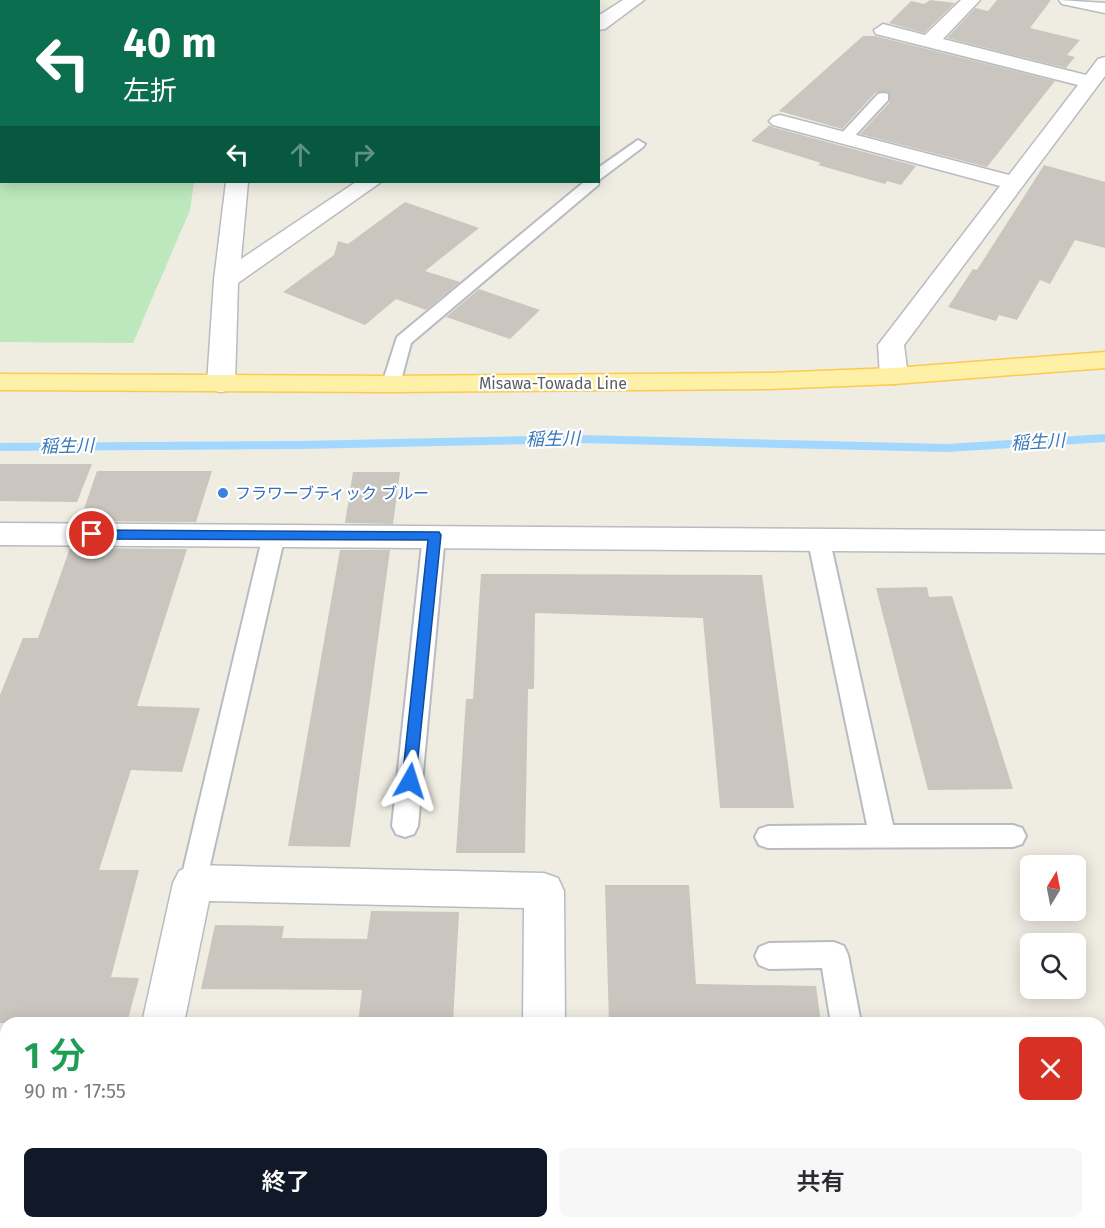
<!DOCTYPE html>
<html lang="ja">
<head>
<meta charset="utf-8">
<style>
  :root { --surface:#fff; --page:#f7f7f7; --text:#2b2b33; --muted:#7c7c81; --accent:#111827 }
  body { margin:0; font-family:"Fira Sans","Noto Sans JP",sans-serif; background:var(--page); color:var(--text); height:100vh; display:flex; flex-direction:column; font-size:22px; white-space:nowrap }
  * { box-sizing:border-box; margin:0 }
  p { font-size:20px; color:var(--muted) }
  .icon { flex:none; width:33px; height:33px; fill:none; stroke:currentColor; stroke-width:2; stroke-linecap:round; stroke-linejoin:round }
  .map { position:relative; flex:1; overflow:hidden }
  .sheet { position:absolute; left:0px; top:1017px; width:1106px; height:212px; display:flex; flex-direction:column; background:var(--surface); border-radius:18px 18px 0 0; box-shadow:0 3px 15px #0003 }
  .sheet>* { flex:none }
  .top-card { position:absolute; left:0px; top:0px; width:600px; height:183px; box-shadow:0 3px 15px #0003; background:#0b6e4f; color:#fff; overflow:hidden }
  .needle { width:39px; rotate:10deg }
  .controls { position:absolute; left:1020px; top:855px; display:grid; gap:12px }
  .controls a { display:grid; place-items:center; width:66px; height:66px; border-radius:9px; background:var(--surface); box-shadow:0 3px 15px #0003; font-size:30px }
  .pin { position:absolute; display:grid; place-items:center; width:51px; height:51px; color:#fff; margin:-26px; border:3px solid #fff; border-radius:50%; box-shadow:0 2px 6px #0007 }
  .me { position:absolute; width:66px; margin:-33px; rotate:6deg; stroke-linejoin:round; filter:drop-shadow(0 0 4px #0008) }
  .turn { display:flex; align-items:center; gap:21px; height:126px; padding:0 24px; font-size:27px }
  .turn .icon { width:78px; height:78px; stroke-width:2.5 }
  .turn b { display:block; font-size:42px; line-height:51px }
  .lanes { display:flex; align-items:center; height:57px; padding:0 24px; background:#0003; justify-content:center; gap:30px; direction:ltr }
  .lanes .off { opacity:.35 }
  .round { display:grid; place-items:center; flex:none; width:63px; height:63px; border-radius:9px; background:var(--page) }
  .summary { display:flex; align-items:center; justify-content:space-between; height:102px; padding:0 24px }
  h1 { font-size:36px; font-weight:600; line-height:45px; color:#1e9e55 }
  .cta { display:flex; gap:12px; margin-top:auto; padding:12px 24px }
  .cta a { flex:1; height:69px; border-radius:9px; background:var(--accent); color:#fff; font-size:24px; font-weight:600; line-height:69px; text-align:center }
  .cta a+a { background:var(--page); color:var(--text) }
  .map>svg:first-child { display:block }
</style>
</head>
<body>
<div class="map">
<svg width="1105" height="1228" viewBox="0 0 1105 1228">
  <rect width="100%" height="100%" fill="#efece2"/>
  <path fill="#bde8bd" d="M 0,0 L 217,0 L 2,2 L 2,182 L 194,182 L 190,210 L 133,343 L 0,342 Z"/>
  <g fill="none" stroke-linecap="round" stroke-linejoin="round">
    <path fill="#a2d7ff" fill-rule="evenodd" d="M 1105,434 L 1105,442 L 947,452 L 581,443 L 301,449 L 0,451 L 0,443 L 301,441 L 581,435 L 947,444 Z"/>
  </g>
  <g fill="#cac6bf">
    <path d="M 930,0 L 955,3 L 924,33 L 889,23 L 911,1 L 924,4 Z"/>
    <path d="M 997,0 L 1051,0 L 1030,28 L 1080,40 L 1067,55 L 1075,57 L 1066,68 L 947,38 L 975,8 L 988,11 Z"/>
    <path d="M 863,36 L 875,36 L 1055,81 L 987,167 L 860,134 L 890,102 L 888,92 L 876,92 L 842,129 L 779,111 Z"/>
    <path d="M 770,125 L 772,127 L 916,166 L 901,185 L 887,181 L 885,184 L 818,165 L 821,163 L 751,141 Z"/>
    <path d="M 1044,165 L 1105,182 L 1105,248 L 1075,240 L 1050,284 L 1040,280 L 1017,320 L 999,315 L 996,321 L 948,307 L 973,269 L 977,270 Z"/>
    <path d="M 405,202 L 479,228 L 425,271 L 460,282 L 426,310 L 396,299 L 365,325 L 283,292 L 334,255 L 338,241 L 348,244 Z"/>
    <path d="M 479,289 L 540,310 L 510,339 L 446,317 Z"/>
    <path d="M 0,464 L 92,464 L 77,502 L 0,501 Z"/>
    <path d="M 97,471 L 212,471 L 196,522 L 80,521 Z"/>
    <path d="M 353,472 L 400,472 L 393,524 L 345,523 Z"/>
    <path d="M 70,548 L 187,549 L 137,706 L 200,708 L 182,772 L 131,770 L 99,870 L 139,870 L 111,977 L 139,978 L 127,1023 L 0,1023 L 0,695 L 23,638 L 38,638 Z"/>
    <path d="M 340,550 L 390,550 L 350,847 L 288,846 Z"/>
    <path d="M 481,574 L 762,575 L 794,808 L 720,808 L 703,618 L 535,613 L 534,689 L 528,689 L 525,853 L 456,853 L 466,699 L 473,699 Z"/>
    <path d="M 927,587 L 929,597 L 952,596 L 1013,789 L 928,790 L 876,588 Z"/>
    <path d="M 605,885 L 689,885 L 696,984 L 816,986 L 821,1023 L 609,1023 Z"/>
    <path d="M 371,911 L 459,912 L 453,1023 L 358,1023 L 362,990 L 201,989 L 215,925 L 284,926 L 282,938 L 367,939 Z"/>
  </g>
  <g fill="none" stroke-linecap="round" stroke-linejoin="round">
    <g stroke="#b8bbc0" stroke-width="4">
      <g id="lane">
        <path d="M 883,93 L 888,94 L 888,100 L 850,141 L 840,141 L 838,138 L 840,135 L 878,94 Z"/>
        <path d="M 638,140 L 645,144 L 643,147 L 599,180 L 598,185 L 411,343 L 400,384 L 391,390 L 384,388 L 382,384 L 397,337 L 584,182 L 598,182 L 598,168 Z"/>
        <path d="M 274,528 L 281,530 L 285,535 L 206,883 L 203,891 L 193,895 L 183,891 L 180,883 L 263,535 L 267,530 Z"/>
        <path d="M 434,528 L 441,530 L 445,535 L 418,826 L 414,834 L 405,837 L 396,834 L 392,826 L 423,535 L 427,530 Z"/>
        <path d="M 819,534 L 827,536 L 830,541 L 893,825 L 1013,825 L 1022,828 L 1026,836 L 1022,844 L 1013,847 L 768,848 L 759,845 L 755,837 L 759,829 L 768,826 L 867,825 L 808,541 L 811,536 Z"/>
        <path d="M 834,942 L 844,946 L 848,955 L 861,1023 L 831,1023 L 822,968 L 769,969 L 759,965 L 755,956 L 759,947 L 769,943 Z"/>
        <path d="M 865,1222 L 897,1222 L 898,1228 L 866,1228 Z"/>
      </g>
    </g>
    <g stroke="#b8bbc0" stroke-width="3">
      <g id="street">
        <rect x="247" y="0" width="18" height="2"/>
        <path d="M 623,0 L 644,0 L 605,29 L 598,30 L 598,16 Z"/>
        <path d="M 961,0 L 980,0 L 943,39 L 1086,75 L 1098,59 L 1105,57 L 1105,76 L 904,345 L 908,376 L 904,382 L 894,384 L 884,382 L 880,376 L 878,345 L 1000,186 L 773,125 L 769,121 L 773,117 L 780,115 L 1009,175 L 1078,85 L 876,34 L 874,30 L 883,24 L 925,35 Z"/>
        <path d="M 1059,0 L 1105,3 L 1105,13 L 1062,4 Z"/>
        <path d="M 226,182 L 248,182 L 241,259 L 356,182 L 381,182 L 238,283 L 235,384 L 231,390 L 221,392 L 211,390 L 207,384 L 214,280 Z"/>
        <path d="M 0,523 L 1105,531 L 1105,553 L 0,545 Z"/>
        <path d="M 193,865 L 544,873 L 558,878 L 564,891 L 565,1023 L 523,1023 L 524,908 L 209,901 L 184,1023 L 142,1023 L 173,883 L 179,871 Z"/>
        <path d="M 97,1222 L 145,1222 L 144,1228 L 96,1228 Z"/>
        <rect x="520" y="1222" width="48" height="6"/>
      </g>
    </g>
    <g stroke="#fbca4f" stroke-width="3">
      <path id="primary" d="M 1105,352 L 1105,368 L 894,384 L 769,389 L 391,392 L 0,390 L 0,374 L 391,376 L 769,373 L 894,368 Z"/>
    </g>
    <use href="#lane" fill="#fff" fill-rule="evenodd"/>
    <use href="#street" fill="#fff" fill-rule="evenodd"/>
    <use href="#primary" fill="#fff0a7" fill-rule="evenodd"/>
  </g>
  <path fill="#1a73e8" stroke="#114b97" stroke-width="1.5" d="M 92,530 L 439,532 L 441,535 L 415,786 L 404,786 L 402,781 L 428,540 L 92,539 L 85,534 Z"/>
  <circle fill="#3f7fe0" stroke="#fff" stroke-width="2" cx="223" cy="493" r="6"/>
  <g text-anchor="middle" stroke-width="4.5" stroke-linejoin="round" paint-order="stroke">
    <g font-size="16" fill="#5b5f64" stroke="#fff">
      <text x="553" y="389">Misawa-Towada Line</text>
    </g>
    <g font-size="16" fill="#366cbe" stroke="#fff" text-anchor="start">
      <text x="235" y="499">フラワーブティック ブルー</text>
    </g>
    <g font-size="18" font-style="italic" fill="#3877b8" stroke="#fff">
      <text transform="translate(553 439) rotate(-1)" y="6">稲生川</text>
      <text transform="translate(1038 442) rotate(-3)" y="6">稲生川</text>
      <text transform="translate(67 446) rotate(-1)" y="6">稲生川</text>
    </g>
  </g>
</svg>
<div class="controls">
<a><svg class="needle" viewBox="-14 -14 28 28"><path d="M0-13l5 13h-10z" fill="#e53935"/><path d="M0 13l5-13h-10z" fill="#7c7c81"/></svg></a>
<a><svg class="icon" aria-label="search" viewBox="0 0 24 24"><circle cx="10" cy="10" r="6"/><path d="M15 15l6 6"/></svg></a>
</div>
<div class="pin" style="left:92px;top:534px;background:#d93025"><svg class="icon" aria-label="arrive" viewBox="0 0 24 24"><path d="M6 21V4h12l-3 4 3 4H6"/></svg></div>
<svg class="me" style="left:410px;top:781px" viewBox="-20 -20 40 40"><path d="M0-17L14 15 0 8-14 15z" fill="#1a73e8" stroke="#fff" stroke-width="4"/></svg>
<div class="top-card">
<div class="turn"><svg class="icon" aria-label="left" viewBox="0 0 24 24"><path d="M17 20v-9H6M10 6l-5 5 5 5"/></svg><div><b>40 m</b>左折</div></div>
<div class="lanes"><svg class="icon" aria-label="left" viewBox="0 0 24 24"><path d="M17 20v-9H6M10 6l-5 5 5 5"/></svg><svg class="icon off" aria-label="ahead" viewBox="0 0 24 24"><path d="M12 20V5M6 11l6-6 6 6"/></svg><svg class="icon off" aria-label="right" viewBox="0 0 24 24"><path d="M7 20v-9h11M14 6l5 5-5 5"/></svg></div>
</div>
<section class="sheet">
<div class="summary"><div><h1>1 分</h1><p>90 m · 17:55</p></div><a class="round" style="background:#d93025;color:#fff"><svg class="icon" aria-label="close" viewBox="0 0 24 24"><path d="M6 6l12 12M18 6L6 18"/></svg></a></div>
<div class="cta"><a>終了</a><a>共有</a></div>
</section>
</div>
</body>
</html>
